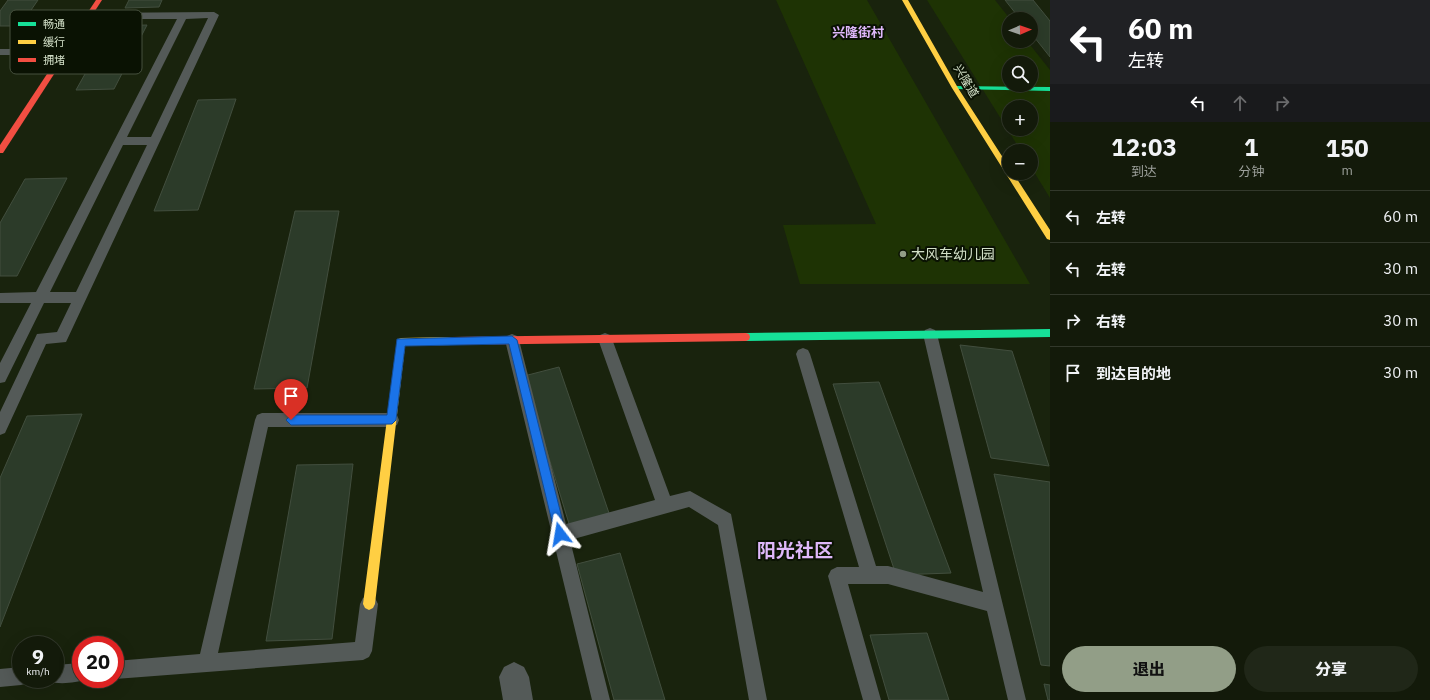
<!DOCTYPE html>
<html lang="zh">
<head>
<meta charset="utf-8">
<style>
  :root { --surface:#131a0a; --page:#202718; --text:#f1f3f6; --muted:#9da19c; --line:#32382b; --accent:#929e87 }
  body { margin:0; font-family:"IBM Plex Sans","Noto Sans SC",sans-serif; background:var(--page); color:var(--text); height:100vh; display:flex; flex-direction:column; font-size:15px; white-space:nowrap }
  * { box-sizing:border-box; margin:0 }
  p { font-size:13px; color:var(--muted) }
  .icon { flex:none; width:22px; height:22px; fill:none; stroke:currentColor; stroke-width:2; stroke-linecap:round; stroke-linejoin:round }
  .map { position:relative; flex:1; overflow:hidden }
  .drawer { display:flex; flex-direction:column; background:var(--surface); width:380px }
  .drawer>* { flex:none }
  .top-card { background:#202124; color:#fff; overflow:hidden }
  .needle { width:26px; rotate:88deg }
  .tools { position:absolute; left:1002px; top:12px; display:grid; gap:8px }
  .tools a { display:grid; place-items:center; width:36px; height:36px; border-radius:50%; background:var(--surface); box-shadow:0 4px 16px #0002,0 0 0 1px var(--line); font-size:20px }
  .speed { position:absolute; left:12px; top:636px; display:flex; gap:8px; font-size:20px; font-weight:700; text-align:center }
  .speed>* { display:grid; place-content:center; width:52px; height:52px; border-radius:50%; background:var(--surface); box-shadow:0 4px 16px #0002,0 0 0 1px var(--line); line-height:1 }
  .speed small { font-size:10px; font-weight:400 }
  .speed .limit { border:6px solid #d22; background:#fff; color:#111 }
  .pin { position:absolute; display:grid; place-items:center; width:34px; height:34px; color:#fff; margin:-41px -17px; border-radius:50% 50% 50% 0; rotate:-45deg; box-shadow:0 0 4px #0007 }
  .pin .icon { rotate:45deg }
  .me { position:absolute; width:44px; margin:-22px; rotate:346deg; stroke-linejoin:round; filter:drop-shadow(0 0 3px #0008) }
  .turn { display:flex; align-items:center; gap:14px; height:84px; padding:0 12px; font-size:18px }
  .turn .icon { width:52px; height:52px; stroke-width:2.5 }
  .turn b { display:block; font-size:28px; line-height:34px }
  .lanes { display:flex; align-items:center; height:38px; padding:0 12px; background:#0003; justify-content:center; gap:20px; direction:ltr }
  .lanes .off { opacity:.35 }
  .eta { display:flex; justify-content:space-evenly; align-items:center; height:68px; text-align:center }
  .eta b { font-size:24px; font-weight:800; line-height:28px }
  .cta { display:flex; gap:8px; margin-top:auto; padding:8px 12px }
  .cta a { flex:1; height:46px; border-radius:24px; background:var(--accent); color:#111; font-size:16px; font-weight:800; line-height:46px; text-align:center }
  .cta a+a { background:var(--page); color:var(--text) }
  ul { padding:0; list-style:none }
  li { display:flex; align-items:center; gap:12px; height:52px; padding:0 12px; border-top:1px solid var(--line) }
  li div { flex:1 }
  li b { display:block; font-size:15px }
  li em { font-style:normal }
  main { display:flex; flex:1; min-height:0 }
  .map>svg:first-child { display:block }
</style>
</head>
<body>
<main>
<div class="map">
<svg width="1050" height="700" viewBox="0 0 1050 700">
  <rect width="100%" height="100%" fill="#19230d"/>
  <g fill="#1e3304" fill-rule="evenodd">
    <path d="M 776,0 L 867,0 L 1030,284 L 800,284 L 783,225 L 876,224 Z"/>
    <path d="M 927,0 L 995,0 L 1010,19 L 1009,41 L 1027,41 L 1050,70 L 1050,198 L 1031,167 L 1031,151 L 1021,151 ZM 1009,63 L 1031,63 L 1031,85 L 1009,85 ZM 1009,107 L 1031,107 L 1031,129 L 1009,129 Z"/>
  </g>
  <g fill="#2c3b29" stroke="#424e3e">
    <path d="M 8,0 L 38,0 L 20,26 L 0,26 L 0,11 Z"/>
    <path d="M 129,0 L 162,0 L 159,7 L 125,8 Z"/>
    <path d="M 1005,0 L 1033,0 L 1050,21 L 1050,57 L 1031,33 L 1031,19 L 1020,19 Z"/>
    <path d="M 147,25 L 114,89 L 76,90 L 112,26 Z"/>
    <path d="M 236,99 L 198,210 L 154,211 L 198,100 Z"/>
    <path d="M 67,178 L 17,276 L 0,276 L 0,223 L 25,179 Z"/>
    <path d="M 295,211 L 339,211 L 307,388 L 254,389 Z"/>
    <path d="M 960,345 L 1012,351 L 1049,466 L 991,458 Z"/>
    <path d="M 559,367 L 610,516 L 570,527 L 524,376 Z"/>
    <path d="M 879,382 L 951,573 L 896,575 L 833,384 Z"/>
    <path d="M 82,414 L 0,627 L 0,478 L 27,416 Z"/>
    <path d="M 353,464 L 332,639 L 266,641 L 297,465 Z"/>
    <path d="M 994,474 L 1050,482 L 1050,666 L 1041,665 Z"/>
    <path d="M 620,553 L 665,700 L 614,700 L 577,564 Z"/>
    <path d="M 927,633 L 949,700 L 889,700 L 870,635 Z"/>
    <path d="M 1044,684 L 1050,685 L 1050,700 L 1048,700 Z"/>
  </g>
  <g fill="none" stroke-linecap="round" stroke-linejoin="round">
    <g fill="#545a58" fill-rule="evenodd">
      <path d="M 214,12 L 219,15 L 66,342 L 46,344 L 5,433 L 0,435 L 0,412 L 37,334 L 57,332 L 71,303 L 44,303 L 5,382 L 0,383 L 0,363 L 31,303 L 0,303 L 0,293 L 36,292 L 177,19 L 88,19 L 83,16 L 88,13 ZM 208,18 L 151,137 L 127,137 L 186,19 ZM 123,145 L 147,145 L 76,292 L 50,292 Z"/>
      <path d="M 0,49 L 65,49 L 70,52 L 65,55 L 0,55 Z"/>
      <path d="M 930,328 L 935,330 L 937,334 L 1026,700 L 1008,700 L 987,611 L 888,584 L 848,584 L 881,700 L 863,700 L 828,576 L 831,570 L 837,567 L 859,567 L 796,354 L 798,350 L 803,348 L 808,350 L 810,354 L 876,566 L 888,566 L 983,592 L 923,334 L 925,330 Z"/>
      <path d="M 605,333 L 610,335 L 612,339 L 670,496 L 690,491 L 731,514 L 767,700 L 749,700 L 718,525 L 689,507 L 570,540 L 610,700 L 592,700 L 505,340 L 507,336 L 512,334 L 517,336 L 519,340 L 566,524 L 655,500 L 598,339 L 600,335 Z"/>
      <path d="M 262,413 L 392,413 L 397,415 L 399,420 L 397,425 L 392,427 L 268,427 L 218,653 L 355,642 L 360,604 L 363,598 L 369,595 L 375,598 L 378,604 L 372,651 L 369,657 L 363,660 L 115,679 L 114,679 L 115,661 L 200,654 L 255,420 L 257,415 Z"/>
      <path d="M 81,663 L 81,679 L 86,679 C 76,683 59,685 48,681 L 48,679 L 55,679 L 55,665 Z"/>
      <path d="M 21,667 L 21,679 L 29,679 L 28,683 L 21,685 L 0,687 L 0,669 Z"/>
    </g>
    <path fill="#545a58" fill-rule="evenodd" d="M 514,662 L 524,667 L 529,677 L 533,700 L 503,700 L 499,677 L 504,667 Z"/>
    <g fill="#16e098" fill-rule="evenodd">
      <path d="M 955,86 L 1050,87 L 1050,91 L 953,89 L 953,87 Z"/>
      <path d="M 1050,329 L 1050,337 L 746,341 L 743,340 L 742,337 L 743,334 L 746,333 Z"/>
    </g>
    <g fill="#ffcf43" fill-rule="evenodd">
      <path d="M 902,0 L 908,0 L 958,88 L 1009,167 L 1009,173 L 1013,173 L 1050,230 L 1050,240 L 1047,239 L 952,88 Z"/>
      <path d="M 451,337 L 454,338 L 455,341 L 454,344 L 451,345 L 405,346 L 375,604 L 373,608 L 369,610 L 365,608 L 363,604 L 397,342 L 398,339 L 401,338 Z"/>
    </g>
    <g fill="#f24e42" fill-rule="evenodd">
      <path d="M 96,0 L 102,0 L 3,153 L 0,153 L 0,145 Z"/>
      <path d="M 746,333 L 749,334 L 750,337 L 749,340 L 746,341 L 451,345 L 448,344 L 447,341 L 448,338 L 451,337 Z"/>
    </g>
  </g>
  <path fill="#1a73e8" stroke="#114b97" d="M 512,336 L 517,340 L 566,534 L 564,538 L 560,539 L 556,538 L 555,534 L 509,344 L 405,346 L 396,420 L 392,424 L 291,425 L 286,420 L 291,415 L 387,415 L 397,339 Z"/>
  <circle fill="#929e87" stroke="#0a1203" stroke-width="1.5" cx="903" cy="254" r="4"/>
  <g text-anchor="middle" stroke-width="4" stroke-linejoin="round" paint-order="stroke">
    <g font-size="12" fill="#d3e0c8" stroke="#0a1203">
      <text transform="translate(966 81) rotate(59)" y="4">兴隆道</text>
    </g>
    <g font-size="13" font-weight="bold" fill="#dfb8fb" stroke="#0a1203">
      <text x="858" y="37">兴隆街村</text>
    </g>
    <g font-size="14" fill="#d3e0c8" stroke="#0a1203" text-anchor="start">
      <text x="911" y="259">大风车幼儿园</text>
    </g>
    <g font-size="19" font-weight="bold" fill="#dfb8fb" stroke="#0a1203">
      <text x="795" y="557">阳光社区</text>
    </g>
  </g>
  <rect x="10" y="10" width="132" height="64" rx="6" fill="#0a1203" stroke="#46503e" stroke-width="1"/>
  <rect x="18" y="22" width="18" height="4" fill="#16e098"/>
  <rect x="18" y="40" width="18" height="4" fill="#ffcf43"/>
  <rect x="18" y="58" width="18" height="4" fill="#f24e42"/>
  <g font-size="11" fill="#d3e0c8">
    <text x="43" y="28">畅通</text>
    <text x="43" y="46">缓行</text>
    <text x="43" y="64">拥堵</text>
  </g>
</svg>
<div class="tools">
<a><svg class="needle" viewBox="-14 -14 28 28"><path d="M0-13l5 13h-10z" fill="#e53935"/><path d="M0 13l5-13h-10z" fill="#9da19c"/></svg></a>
<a><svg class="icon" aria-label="search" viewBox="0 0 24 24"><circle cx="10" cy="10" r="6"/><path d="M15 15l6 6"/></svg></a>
<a>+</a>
<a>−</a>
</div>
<div class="speed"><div>9<small>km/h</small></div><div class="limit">20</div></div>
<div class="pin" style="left:291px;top:420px;background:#d93025"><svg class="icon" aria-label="arrive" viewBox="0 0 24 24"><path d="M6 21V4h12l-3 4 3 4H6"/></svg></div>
<svg class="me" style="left:560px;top:534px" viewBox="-20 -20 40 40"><path d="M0-17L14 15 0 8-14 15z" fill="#1a73e8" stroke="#fff" stroke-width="4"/></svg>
</div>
<section class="drawer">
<div class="top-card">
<div class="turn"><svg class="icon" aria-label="left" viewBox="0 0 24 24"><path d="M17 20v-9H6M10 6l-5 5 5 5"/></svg><div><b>60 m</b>左转</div></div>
<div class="lanes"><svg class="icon" aria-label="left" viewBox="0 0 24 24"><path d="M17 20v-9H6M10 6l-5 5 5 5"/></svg><svg class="icon off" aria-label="ahead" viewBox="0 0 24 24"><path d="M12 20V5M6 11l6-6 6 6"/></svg><svg class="icon off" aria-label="right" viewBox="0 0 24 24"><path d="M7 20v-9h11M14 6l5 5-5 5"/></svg></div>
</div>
<div class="eta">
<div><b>12:03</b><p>到达</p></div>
<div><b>1</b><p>分钟</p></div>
<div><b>150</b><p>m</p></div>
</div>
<ul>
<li><svg class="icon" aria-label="left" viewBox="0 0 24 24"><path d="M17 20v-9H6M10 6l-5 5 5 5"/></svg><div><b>左转</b></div><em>60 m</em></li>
<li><svg class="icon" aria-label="left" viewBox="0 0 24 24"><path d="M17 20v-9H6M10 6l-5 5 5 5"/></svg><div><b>左转</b></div><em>30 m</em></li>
<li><svg class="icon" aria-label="right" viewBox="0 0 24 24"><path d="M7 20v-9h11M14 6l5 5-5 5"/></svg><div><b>右转</b></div><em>30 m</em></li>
<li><svg class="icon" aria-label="arrive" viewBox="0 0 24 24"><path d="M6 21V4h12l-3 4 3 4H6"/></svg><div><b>到达目的地</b></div><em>30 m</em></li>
</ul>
<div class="cta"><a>退出</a><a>分享</a></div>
</section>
</main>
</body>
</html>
